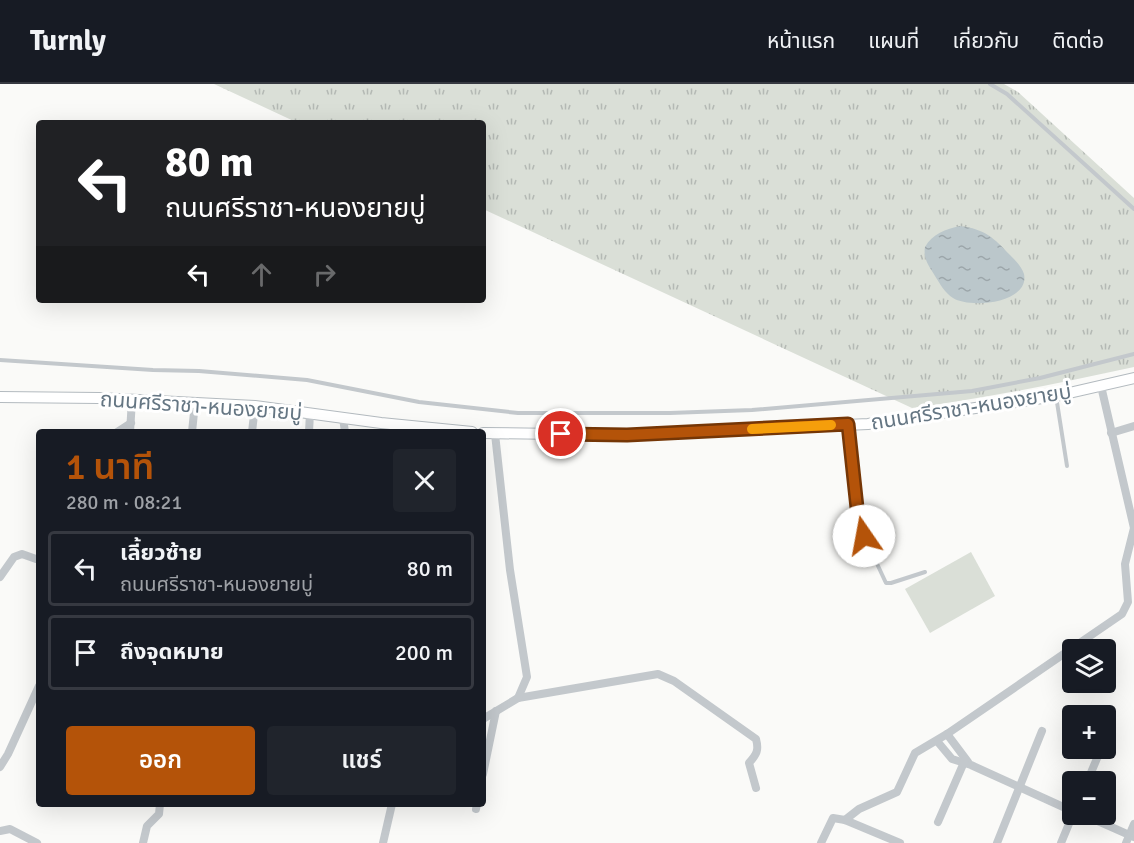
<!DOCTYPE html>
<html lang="th">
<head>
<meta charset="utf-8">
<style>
  :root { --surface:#171b24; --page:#20242c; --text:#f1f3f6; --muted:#9ea1a6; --line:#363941; --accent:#b45309 }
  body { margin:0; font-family:Signika,"Noto Sans Thai",sans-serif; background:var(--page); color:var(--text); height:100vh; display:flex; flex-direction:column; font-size:22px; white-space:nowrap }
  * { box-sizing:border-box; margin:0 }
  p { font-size:20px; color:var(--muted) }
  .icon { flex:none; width:33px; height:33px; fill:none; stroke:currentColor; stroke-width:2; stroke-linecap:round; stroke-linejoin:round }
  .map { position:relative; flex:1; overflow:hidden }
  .side { position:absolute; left:36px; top:345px; width:450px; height:378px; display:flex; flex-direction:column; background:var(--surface); border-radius:6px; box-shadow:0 6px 24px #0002 }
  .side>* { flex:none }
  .hud { position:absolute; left:36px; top:36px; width:450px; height:183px; border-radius:6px; box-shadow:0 6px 24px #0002; background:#202124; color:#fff; overflow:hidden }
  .tools { position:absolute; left:1062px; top:555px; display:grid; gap:12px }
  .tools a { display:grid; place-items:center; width:54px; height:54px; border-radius:6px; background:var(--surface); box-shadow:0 6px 24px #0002; font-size:30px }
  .pin { position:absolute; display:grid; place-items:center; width:51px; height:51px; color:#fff; margin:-26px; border:3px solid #fff; border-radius:50%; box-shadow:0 2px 6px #0007 }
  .me { position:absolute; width:66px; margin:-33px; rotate:348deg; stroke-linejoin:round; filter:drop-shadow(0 0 4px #0008) }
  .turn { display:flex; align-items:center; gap:21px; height:126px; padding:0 30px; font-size:27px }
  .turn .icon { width:78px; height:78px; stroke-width:2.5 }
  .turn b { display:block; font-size:42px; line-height:51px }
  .lanes { display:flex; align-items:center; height:57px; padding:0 30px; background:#0003; justify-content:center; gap:30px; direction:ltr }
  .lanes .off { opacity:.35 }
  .round { display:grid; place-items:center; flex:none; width:63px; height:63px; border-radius:6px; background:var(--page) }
  .summary { display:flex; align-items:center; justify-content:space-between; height:102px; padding:0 30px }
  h1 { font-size:36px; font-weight:600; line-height:45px; color:var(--accent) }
  .primary-button { display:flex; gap:12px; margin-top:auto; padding:12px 30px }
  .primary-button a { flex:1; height:69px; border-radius:6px; background:var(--accent); color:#fff; font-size:24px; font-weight:600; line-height:69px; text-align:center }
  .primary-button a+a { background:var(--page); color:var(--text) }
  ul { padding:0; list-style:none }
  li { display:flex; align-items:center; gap:18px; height:75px; margin:0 12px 9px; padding:0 18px; border:3px solid var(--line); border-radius:6px }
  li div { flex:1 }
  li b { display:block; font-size:22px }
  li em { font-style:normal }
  header { display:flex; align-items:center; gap:36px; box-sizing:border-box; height:84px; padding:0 30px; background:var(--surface); border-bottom:2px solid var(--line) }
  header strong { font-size:28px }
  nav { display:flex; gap:33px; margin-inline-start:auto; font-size:21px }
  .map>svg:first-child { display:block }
</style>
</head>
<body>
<header>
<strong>Turnly</strong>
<nav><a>หน้าแรก</a><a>แผนที่</a><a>เกี่ยวกับ</a><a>ติดต่อ</a></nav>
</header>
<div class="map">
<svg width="1134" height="759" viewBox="0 0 1134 759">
  <defs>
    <pattern id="park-tufts" width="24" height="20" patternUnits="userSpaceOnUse" patternTransform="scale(1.5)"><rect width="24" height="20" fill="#dadfd7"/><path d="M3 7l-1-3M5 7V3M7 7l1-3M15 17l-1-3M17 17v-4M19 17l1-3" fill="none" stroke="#b4b9b4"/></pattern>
    <pattern id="water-ripples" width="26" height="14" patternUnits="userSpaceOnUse" patternTransform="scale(1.5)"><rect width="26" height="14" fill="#bbc7cb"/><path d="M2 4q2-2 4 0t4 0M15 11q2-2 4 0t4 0" fill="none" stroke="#9ca6aa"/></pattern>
  </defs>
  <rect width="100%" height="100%" fill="#fafaf8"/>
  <path fill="#dadfd7" d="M 971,468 L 995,512 L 930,549 L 905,505 Z"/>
  <path fill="url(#park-tufts)" d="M 214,0 L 1004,0 L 1018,8 L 1134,114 L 1134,283 C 1061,299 987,314 912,324 L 483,125 L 483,39 L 298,39 Z"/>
  <path fill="url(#water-ripples)" d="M 960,142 C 985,145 994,154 1010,171 C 1015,176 1022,183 1024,190 C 1030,219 970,225 953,214 C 945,209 940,200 935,192 C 929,182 923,175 925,163 C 932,150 946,145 960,142 Z"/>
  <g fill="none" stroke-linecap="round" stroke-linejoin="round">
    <g stroke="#b3babf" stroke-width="12">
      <g id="secondary">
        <path d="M 0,313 L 99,314 L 255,322 L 381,339 L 472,348"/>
        <path d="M 483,349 L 627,351 L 868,340 L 1056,312 L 1134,294"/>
      </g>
    </g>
    <g stroke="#c3c8cc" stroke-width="4">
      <path d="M 990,0 L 1007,10 L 1134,125"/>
      <path d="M 0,276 L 153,286 L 199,287 L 307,296 L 419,318 L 518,329 L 670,329 L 752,326 L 972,307 L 1040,294 L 1134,270"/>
      <path d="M 1056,312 L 1067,382"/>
      <path d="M 848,341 L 858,433 L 864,452 L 886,499 L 891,499 L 925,488"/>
    </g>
    <g stroke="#c3c8cc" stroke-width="8">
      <path d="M 343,334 L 345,348"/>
      <path d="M 117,348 L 131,339"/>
      <path d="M 130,348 L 132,316"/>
      <path d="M 192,348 L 195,319"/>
      <path d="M 252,348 L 255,322"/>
      <path d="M 309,348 L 310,329"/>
      <path d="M 1111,349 L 1134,342"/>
      <path d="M 0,493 L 14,473 L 22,470 L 36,475 L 39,474"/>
      <path d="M 518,614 L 658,590 L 674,597 L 756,655 C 759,666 757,670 749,679 L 756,704"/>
      <path d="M 483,635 L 518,614 L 527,593 L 510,486 L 495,350"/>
      <path d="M 947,650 L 968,678"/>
      <path d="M 937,657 L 952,675 L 971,681 L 1072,727"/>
      <path d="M 0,683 L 8,670 L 39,602"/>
      <path d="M 483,690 L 496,627"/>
      <path d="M 1087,698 L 1098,672"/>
      <path d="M 476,725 L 477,720"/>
      <path d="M 1082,730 L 1134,753"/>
      <path d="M 845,736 L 859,725 L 897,708 L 915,669 L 947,650 L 1122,530 L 1128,518 L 1125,480 L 1134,444 L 1101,302"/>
      <path d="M 938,738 L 965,676"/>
      <path d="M 0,747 L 10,745 L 37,759"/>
      <path d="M 143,759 L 147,742 L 159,730 L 160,720"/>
      <path d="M 383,759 L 392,720"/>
      <path d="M 821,759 L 833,734 L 845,736 L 900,759"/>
      <path d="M 997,759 L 1042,647"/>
      <path d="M 1061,759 L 1073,730"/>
      <path d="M 1126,759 L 1134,740"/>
    </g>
    <use href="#secondary" stroke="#fff" stroke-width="10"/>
  </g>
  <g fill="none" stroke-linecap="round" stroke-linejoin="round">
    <g stroke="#753606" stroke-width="15">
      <path id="route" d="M 561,350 L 627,351 L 848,340 L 858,433 L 864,452"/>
    </g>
    <use href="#route" stroke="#b45309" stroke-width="10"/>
    <path stroke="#f59e0b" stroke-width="10" d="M 752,345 L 831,341"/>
  </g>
  <g text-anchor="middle" stroke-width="6" stroke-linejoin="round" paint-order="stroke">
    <g font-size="21" fill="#657683" stroke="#fff">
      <text transform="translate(201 322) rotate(4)" y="7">ถนนศรีราชา-หนองยายบู่</text>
      <text transform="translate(971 323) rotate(-9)" y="7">ถนนศรีราชา-หนองยายบู่</text>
    </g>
  </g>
</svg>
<div class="tools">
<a><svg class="icon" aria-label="layers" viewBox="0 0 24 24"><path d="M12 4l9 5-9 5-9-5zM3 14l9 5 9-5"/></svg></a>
<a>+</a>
<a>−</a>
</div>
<div class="pin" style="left:561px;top:350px;background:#d93025"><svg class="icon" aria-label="arrive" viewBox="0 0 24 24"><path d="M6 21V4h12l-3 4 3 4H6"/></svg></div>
<svg class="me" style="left:864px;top:452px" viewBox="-20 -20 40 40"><circle r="19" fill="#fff"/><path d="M0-13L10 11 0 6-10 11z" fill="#b45309"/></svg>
<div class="hud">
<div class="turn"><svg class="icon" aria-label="left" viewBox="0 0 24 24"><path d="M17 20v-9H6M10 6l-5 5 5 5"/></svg><div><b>80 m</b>ถนนศรีราชา-หนองยายบู่</div></div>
<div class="lanes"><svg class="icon" aria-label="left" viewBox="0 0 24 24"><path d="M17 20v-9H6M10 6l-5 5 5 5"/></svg><svg class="icon off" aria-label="ahead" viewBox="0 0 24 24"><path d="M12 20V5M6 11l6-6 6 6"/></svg><svg class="icon off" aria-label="right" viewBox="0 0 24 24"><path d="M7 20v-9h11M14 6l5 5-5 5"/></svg></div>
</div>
<section class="side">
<div class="summary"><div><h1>1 นาที</h1><p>280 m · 08:21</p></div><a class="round"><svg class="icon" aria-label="close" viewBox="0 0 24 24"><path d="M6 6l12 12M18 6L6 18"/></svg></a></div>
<ul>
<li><svg class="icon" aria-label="left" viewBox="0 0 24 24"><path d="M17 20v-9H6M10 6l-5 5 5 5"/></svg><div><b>เลี้ยวซ้าย</b><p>ถนนศรีราชา-หนองยายบู่</p></div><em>80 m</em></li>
<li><svg class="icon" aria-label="arrive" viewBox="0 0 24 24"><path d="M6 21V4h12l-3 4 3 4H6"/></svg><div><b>ถึงจุดหมาย</b></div><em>200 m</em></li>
</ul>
<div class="primary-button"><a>ออก</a><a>แชร์</a></div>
</section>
</div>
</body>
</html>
